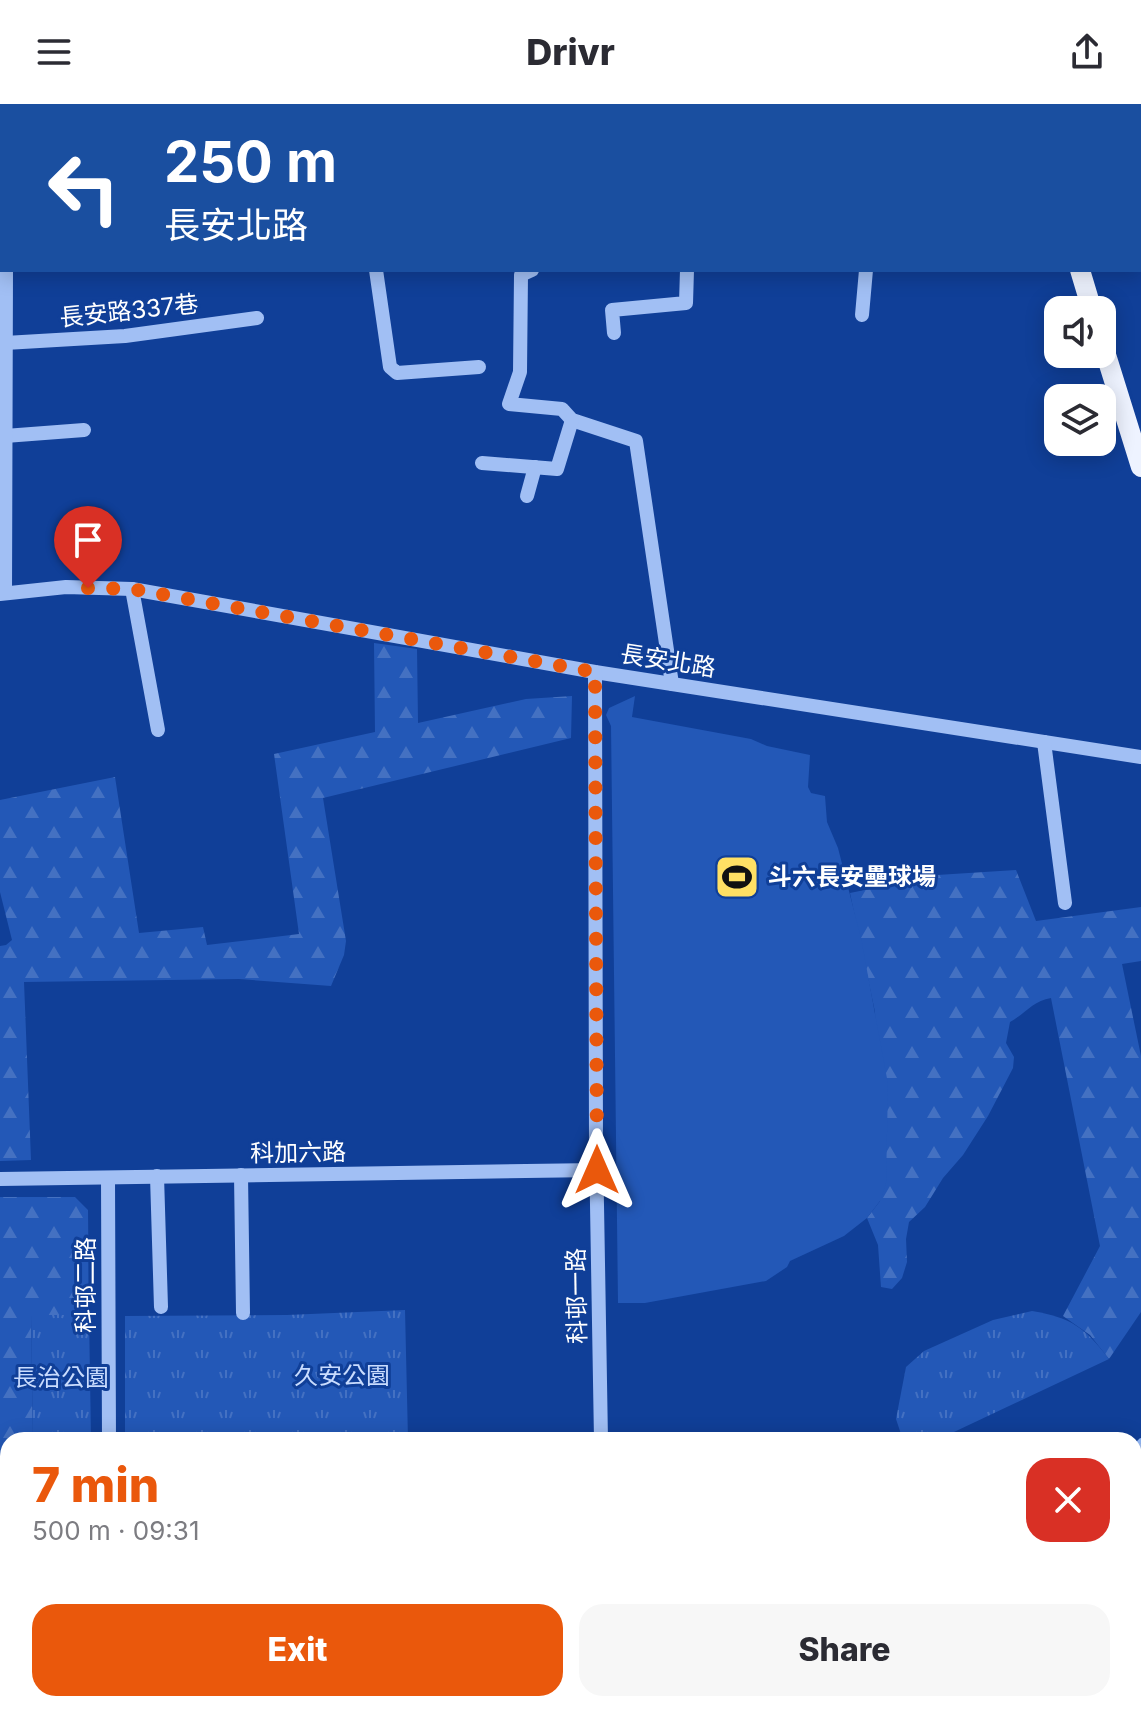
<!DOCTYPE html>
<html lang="en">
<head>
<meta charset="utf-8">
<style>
  :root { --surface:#fff; --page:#f7f7f7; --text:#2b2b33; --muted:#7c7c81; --accent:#ea580c }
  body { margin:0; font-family:Inter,"Noto Sans TC",sans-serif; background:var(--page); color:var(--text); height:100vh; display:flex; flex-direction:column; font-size:30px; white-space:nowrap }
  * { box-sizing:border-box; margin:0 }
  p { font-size:26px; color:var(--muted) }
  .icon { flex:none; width:44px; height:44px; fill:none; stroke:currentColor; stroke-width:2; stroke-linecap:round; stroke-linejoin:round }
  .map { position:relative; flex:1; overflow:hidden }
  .panel { position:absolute; left:0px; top:1328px; width:1142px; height:280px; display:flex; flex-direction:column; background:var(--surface); border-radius:24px 24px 0 0; box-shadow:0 4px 20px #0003 }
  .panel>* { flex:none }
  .top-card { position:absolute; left:0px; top:0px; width:1142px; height:168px; box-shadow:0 4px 20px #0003; background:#1a4fa0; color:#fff; overflow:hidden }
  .fabs { position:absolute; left:1044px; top:192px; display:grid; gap:16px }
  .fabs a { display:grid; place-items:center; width:72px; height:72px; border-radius:16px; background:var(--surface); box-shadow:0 4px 20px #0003; font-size:40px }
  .pin { position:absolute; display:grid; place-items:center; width:68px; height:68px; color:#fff; margin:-82px -34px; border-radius:50% 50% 50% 0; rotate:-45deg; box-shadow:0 0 8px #0007 }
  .pin .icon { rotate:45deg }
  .me { position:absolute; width:88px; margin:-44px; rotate:0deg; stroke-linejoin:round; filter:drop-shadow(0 0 6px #0008) }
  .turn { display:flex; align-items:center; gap:28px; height:168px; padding:0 32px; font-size:36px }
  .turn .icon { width:104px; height:104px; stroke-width:2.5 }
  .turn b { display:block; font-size:56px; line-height:68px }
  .round { display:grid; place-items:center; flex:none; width:84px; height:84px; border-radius:24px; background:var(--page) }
  .head { display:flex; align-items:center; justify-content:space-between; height:136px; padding:0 32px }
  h1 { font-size:48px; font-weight:800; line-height:60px; color:var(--accent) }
  .cta { display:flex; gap:16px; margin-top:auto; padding:16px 32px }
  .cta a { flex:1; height:92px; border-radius:24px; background:var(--accent); color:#fff; font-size:32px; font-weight:800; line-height:92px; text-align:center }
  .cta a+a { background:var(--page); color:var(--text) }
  header { display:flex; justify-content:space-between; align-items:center; height:104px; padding:0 32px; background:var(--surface); font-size:36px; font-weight:800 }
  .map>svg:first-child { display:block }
</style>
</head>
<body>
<header><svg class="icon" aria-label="menu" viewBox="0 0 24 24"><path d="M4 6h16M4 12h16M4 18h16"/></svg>Drivr<svg class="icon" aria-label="share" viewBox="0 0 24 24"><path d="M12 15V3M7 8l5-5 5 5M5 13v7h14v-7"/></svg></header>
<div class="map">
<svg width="1141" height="1608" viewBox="0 0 1141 1608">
  <defs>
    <pattern id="forest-firs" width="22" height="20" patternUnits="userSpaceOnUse" patternTransform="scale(2)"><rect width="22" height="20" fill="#2358b7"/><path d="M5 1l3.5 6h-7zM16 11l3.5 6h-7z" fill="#4471c2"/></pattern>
    <pattern id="park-tufts" width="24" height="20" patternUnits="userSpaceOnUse" patternTransform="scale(2)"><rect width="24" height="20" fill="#2358b7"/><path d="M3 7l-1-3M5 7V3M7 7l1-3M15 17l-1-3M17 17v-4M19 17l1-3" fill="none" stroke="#4471c2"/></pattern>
  </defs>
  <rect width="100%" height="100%" fill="#103f98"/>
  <g fill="url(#forest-firs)">
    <path d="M 374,539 L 417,545 L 418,619 L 526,595 L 572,592 L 571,634 L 323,694 L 346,837 L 344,851 L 331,882 L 239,875 L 24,878 L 31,1056 L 0,1057 L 0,842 L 6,841 L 12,836 L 0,788 L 0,696 L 115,673 L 139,829 L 203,823 L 207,841 L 299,830 L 274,650 L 375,628 Z"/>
    <path d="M 1016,766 L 1036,817 L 1141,803 L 1141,857 L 1122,860 L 1141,952 L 1141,1208 L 1109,1255 L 1090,1231 L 1063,1212 L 1100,1142 L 1051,894 C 1033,897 1026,909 1010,918 L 1006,939 L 1014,953 L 1013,964 L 988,1012 L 963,1051 L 943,1074 L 925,1103 L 909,1118 L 906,1135 L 907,1158 L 902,1174 L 892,1185 L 881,1183 L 878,1141 L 867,1114 L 880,1097 L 875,908 L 850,789 L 889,781 L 890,774 Z"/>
    <path d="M 0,1093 L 75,1093 L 88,1106 L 89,1211 L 31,1212 L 33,1336 L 8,1336 L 8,1368 L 0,1368 Z"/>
  </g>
  <g fill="url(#park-tufts)">
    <path d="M 405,1206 L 408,1336 L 125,1336 L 125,1212 L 287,1211 Z"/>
    <path d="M 1032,1207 C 1072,1214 1084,1223 1109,1255 L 937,1336 L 903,1336 L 896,1315 L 906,1263 L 924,1247 L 993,1216 Z"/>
    <path d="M 31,1211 L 89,1211 L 91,1336 L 33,1336 Z"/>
    <path d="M 671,1600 L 932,1600 L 928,1608 L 686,1608 Z"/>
  </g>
  <path fill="#2358b7" d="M 635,592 L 632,613 L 751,635 L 767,642 L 810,651 L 808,683 L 811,689 L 825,692 L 827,718 L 838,744 L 861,834 L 888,980 L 886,1079 L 880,1097 L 867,1114 L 844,1132 L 790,1157 L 787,1163 L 766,1177 L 645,1199 L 618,1199 L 611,622 L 606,611 L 609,604 Z"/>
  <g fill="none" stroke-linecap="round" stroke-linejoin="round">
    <g stroke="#92b8f8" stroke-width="4">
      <path d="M 1134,1343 L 1141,1336"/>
      <path d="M 0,1376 L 8,1376"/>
    </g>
    <g stroke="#a1bff4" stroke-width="2" stroke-dasharray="4 6" stroke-linecap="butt">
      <path d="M 694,1600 L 704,1608"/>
      <path d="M 909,1608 L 912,1600"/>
    </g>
    <g stroke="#a1bff4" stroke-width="14">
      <path d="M 90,0 L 91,2"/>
      <path d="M 169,0 L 169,2"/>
      <path d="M 312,0 L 312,2"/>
      <path d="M 669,0 L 669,2"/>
      <path d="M 687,0 L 687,2"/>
      <path d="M 733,0 L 734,2"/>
      <path d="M 768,0 L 768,2"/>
      <path d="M 880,0 L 881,2"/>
      <path d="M 48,2 L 50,0"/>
      <path d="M 1140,79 L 1141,79"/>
      <path d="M 376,166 L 390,263 L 397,269 L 479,263"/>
      <path d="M 532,166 L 521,171 L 520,268 L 509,300 L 562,305 L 572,316 L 636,337 L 672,580"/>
      <path d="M 862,211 L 866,166"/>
      <path d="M 614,229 L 612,206 L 686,199 L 687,166"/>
      <path d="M 5,239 L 125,232 L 257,214"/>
      <path d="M 5,332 L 84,326"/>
      <path d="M 482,359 L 557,365 L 572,316"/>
      <path d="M 527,392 L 535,363"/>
      <path d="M 132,485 L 158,626"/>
      <path d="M 5,489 L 6,166"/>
      <path d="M 0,490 L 66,483 L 132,485 L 595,568 L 1141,653"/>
      <path d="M 595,568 L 596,1042 L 601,1336"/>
      <path d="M 1044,638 L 1065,799"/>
      <path d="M 241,1071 L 243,1209"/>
      <path d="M 157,1072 L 161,1203"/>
      <path d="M 108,1074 L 109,1336"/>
      <path d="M 0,1075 L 597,1066"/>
      <path d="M 1134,1352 L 1141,1346"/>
      <path d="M 0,1402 L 8,1401"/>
      <path d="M 159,1600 L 161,1608"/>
      <path d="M 580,1600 L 595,1608"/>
      <path d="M 528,1608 L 540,1600"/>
      <path d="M 935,1608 L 939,1600"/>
    </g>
    <g stroke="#eef3ff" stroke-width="20">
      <path d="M 1031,0 L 1032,2"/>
      <path d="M 1080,166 L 1092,206"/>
      <path d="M 1102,238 L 1141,363"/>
    </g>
  </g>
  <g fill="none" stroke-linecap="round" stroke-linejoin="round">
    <path stroke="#ea580c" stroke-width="14" stroke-dasharray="0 25.2" d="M 88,484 L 132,485 L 595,568 L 597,1066"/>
  </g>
  <defs>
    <g id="stadium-square" transform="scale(2.3)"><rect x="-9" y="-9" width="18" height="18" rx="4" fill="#ffe064" stroke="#103f98"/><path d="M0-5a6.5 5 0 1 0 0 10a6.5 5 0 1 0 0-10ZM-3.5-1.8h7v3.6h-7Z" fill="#111"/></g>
  </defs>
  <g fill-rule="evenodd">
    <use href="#stadium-square" x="737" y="773"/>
  </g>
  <g text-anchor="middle" stroke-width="6" stroke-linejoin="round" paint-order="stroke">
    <g font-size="24" fill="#fff" stroke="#103f98">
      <text transform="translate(129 207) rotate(-6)" y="8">長安路337巷</text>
      <text transform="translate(668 557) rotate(9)" y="8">長安北路</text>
      <text transform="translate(298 1049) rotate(-1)" y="8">科加六路</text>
      <text transform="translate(86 1181) rotate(-90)" y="8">科邨二路</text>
      <text transform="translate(577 1192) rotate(-91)" y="8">科邨一路</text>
    </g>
    <g font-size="24" font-weight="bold" fill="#fff" stroke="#103f98" text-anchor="start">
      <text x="768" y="781">斗六長安壘球場</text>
    </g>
    <g font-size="24" fill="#c9dcfe" stroke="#103f98">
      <text x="342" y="1280">久安公園</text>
      <text x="61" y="1282">長治公園</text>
    </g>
  </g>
</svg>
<div class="fabs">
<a><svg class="icon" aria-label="sound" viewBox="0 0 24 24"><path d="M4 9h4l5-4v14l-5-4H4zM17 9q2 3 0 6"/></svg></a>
<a><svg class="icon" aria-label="layers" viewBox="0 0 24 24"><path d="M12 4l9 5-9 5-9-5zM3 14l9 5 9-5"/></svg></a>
</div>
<div class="pin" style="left:88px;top:484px;background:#d93025"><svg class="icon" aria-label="arrive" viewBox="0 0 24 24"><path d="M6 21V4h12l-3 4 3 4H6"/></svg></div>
<svg class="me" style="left:597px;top:1066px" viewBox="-20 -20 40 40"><path d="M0-17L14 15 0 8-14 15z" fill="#ea580c" stroke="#fff" stroke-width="4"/></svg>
<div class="top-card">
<div class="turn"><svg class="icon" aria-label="left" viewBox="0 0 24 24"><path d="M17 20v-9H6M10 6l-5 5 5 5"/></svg><div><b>250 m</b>長安北路</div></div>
</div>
<section class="panel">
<div class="head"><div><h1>7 min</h1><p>500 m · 09:31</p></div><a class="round" style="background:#d93025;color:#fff"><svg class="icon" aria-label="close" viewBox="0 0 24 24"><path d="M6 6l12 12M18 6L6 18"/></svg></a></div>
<div class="cta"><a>Exit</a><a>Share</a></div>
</section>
</div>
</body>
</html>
